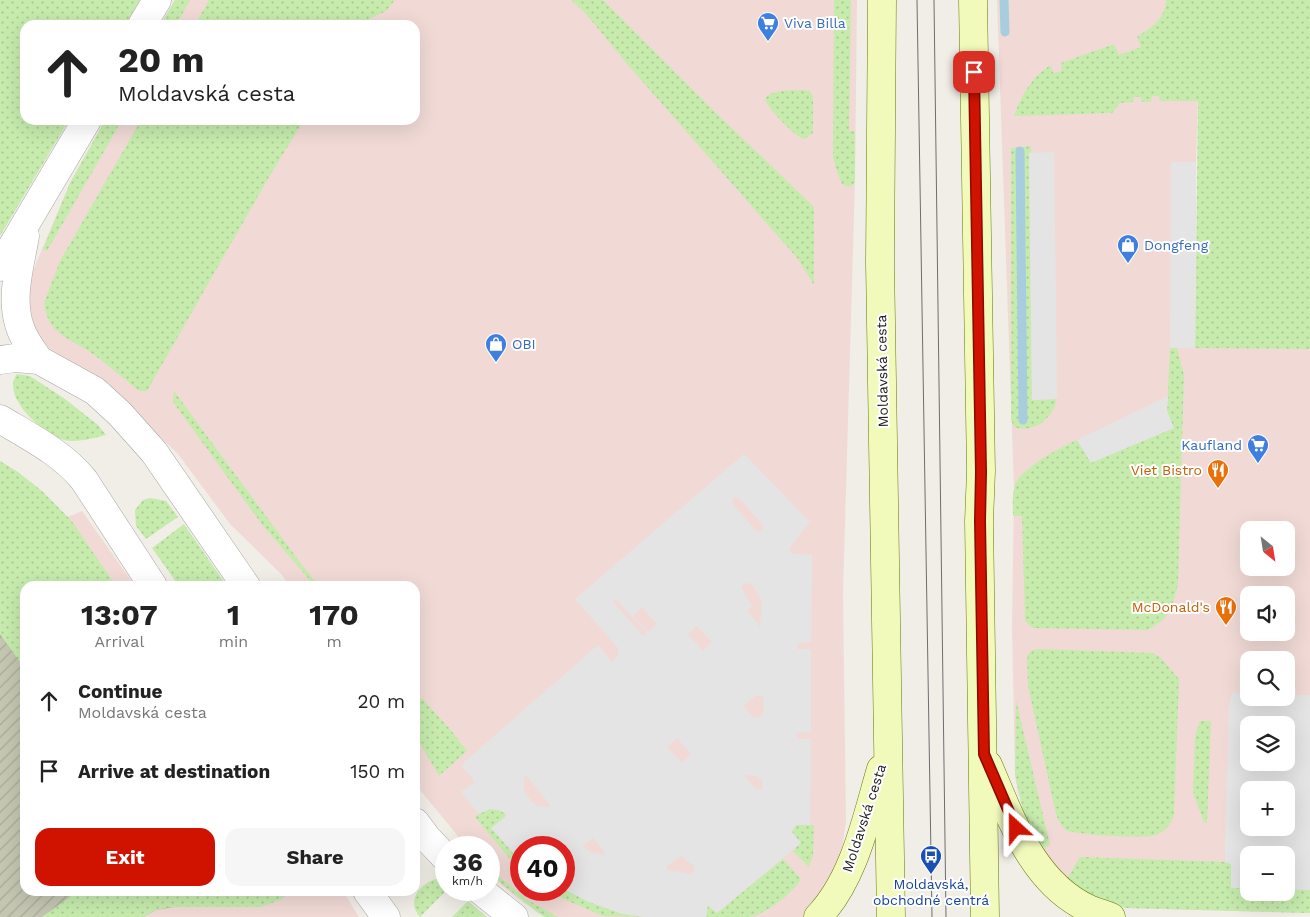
<!DOCTYPE html>
<html lang="en">
<head>
<meta charset="utf-8">
<style>
  :root { --surface:#fff; --page:#f6f6f6; --text:#222; --muted:#767676; --accent:#d01200 }
  body { margin:0; font-family:"Work Sans",sans-serif; background:var(--page); color:var(--text); height:100vh; display:flex; flex-direction:column; font-size:19px; white-space:nowrap }
  * { box-sizing:border-box; margin:0 }
  p { font-size:16px; color:var(--muted) }
  .icon { flex:none; width:28px; height:28px; fill:none; stroke:currentColor; stroke-width:2; stroke-linecap:round; stroke-linejoin:round }
  .map { position:relative; flex:1; overflow:hidden }
  .details { position:absolute; left:20px; top:581px; width:400px; height:315px; display:flex; flex-direction:column; background:var(--surface); border-radius:15px; box-shadow:0 5px 20px #0002 }
  .details>* { flex:none }
  .banner { position:absolute; left:20px; top:20px; width:400px; height:105px; border-radius:15px; box-shadow:0 5px 20px #0002; background:#fff; color:var(--text); overflow:hidden }
  .needle { width:32px; rotate:150deg }
  .buttons { position:absolute; left:1240px; top:521px; display:grid; gap:10px }
  .buttons a { display:grid; place-items:center; width:55px; height:55px; border-radius:10px; background:var(--surface); box-shadow:0 5px 20px #0002; font-size:25px }
  .speed { position:absolute; left:435px; top:836px; display:flex; gap:10px; font-size:25px; font-weight:700; text-align:center }
  .speed>* { display:grid; place-content:center; width:65px; height:65px; border-radius:50%; background:var(--surface); box-shadow:0 5px 20px #0002; line-height:1 }
  .speed small { font-size:12px; font-weight:400 }
  .speed .limit { border:8px solid #d22; background:#fff; color:#111 }
  .pin { position:absolute; display:grid; place-items:center; width:42px; height:42px; color:#fff; margin:-21px; border-radius:10px; box-shadow:0 2px 8px #0006 }
  .me { position:absolute; width:55px; margin:-28px; rotate:336deg; stroke-linejoin:round; filter:drop-shadow(0 0 4px #0008) }
  .turn { display:flex; align-items:center; gap:18px; height:105px; padding:0 15px; font-size:22px }
  .turn .icon { width:65px; height:65px; stroke-width:2.5 }
  .turn b { display:block; font-size:35px; line-height:42px }
  .eta { display:flex; justify-content:space-evenly; align-items:center; height:85px; text-align:center }
  .eta b { font-size:30px; font-weight:700; line-height:35px }
  .primary-button { display:flex; gap:10px; margin-top:auto; padding:10px 15px }
  .primary-button a { flex:1; height:58px; border-radius:15px; background:var(--accent); color:#fff; font-size:20px; font-weight:700; line-height:58px; text-align:center }
  .primary-button a+a { background:var(--page); color:var(--text) }
  ul { padding:0; list-style:none }
  li { display:flex; align-items:center; gap:15px; height:70px; padding:0 15px }
  li div { flex:1 }
  li b { display:block; font-size:19px }
  li em { font-style:normal }
  .map>svg:first-child { display:block }
</style>
</head>
<body>
<div class="map">
<svg width="1310" height="917" viewBox="0 0 1310 917">
  <defs>
    <pattern id="construction-furrows" width="10" height="10" patternUnits="userSpaceOnUse" patternTransform="scale(1.25)"><rect width="10" height="10" fill="#c4c6b2"/><path d="M-1 1l2-2M0 10L10 0M9 11l2-2" fill="none" stroke="#a8aa99"/></pattern>
    <pattern id="grass-dots" width="8" height="8" patternUnits="userSpaceOnUse" patternTransform="scale(1.25)"><rect width="8" height="8" fill="#c6ebad"/><path d="M2 2h.1M6 6h.1" fill="none" stroke="#aac995" stroke-width="1.8" stroke-linecap="round"/></pattern>
  </defs>
  <rect width="100%" height="100%" fill="#f1eee7"/>
  <g fill="#f1dad6" fill-rule="evenodd">
    <path d="M 175,0 L 857,0 L 855,182 L 843,593 L 846,821 L 840,864 L 804,917 L 545,917 L 512,894 L 489,873 L 489,848 L 467,847 L 415,784 L 415,586 L 290,586 L 282,575 L 230,524 L 178,454 L 122,401 L 87,374 L 43,344 L 34,335 L 24,298 L 29,280 L 70,183 L 106,120 L 415,120 L 415,25 L 160,25 ZM 521,848 L 564,848 L 564,890 L 521,890 Z"/>
    <path d="M 997,0 L 1201,0 L 1196,162 L 1195,347 L 1310,349 L 1310,913 L 1125,908 L 1067,879 L 1040,849 L 1018,793 L 1015,775 L 1012,627 L 1014,490 ZM 1249,530 L 1286,530 L 1286,568 L 1249,568 ZM 1249,595 L 1286,595 L 1286,632 L 1249,632 ZM 1249,660 L 1286,660 L 1286,698 L 1249,698 ZM 1249,725 L 1286,725 L 1286,762 L 1249,762 ZM 1249,790 L 1286,790 L 1286,828 L 1249,828 ZM 1249,855 L 1286,855 L 1286,892 L 1249,892 Z"/>
    <path d="M 82,511 L 135,586 L 25,586 L 25,891 L 343,891 L 359,917 L 0,917 L 0,561 L 63,519 Z"/>
  </g>
  <path fill="url(#construction-furrows)" d="M 0,496 L 25,586 L 25,891 L 200,891 L 180,906 L 156,910 L 143,917 L 0,917 Z"/>
  <g fill="url(#grass-dots)">
    <path d="M 0,0 L 140,0 L 125,25 L 25,25 L 25,120 L 69,120 L 0,236 Z"/>
    <path d="M 175,0 L 190,0 L 176,25 L 160,25 Z"/>
    <path d="M 209,0 L 395,0 L 386,11 L 367,20 L 364,25 L 195,25 Z"/>
    <path d="M 571,0 L 603,0 L 716,113 L 814,207 L 814,285 L 798,259 L 628,65 L 586,14 Z"/>
    <path d="M 834,0 L 851,0 L 849,131 L 855,131 L 855,182 C 852,188 847,187 842,184 L 836,169 L 833,157 Z"/>
    <path d="M 1166,0 L 1310,0 L 1310,349 L 1195,348 L 1198,101 L 1160,101 L 1159,96 L 1152,96 L 1151,102 L 1142,102 L 1141,97 L 1134,97 L 1133,102 L 1120,103 L 1112,113 L 1014,116 C 1021,96 1032,76 1051,65 L 1053,73 L 1062,71 L 1061,63 L 1114,44 L 1119,55 L 1141,47 L 1137,36 C 1151,29 1166,17 1166,0 Z"/>
    <path d="M 801,90 L 810,91 L 813,97 L 813,133 L 804,139 C 795,137 768,109 765,99 C 771,89 790,91 801,90 Z"/>
    <path d="M 105,120 L 122,120 L 47,251 L 43,249 L 70,183 Z"/>
    <path d="M 141,120 L 304,120 L 269,177 L 147,391 L 139,391 C 123,378 107,364 90,352 C 78,344 63,338 54,328 C 48,321 45,312 44,303 L 60,261 Z"/>
    <path d="M 1031,146 L 1031,152 L 1029,153 L 1032,400 L 1057,399 C 1053,418 1034,434 1014,427 L 1011,419 L 1011,148 Z"/>
    <path d="M 1170,348 L 1177,348 L 1184,375 L 1178,584 C 1172,608 1170,619 1147,630 L 1033,628 L 1025,621 L 1022,516 L 1013,516 C 1013,507 1012,498 1014,489 C 1016,470 1061,447 1077,440 L 1092,462 L 1173,428 L 1167,411 Z"/>
    <path d="M 17,374 L 30,376 L 65,399 L 98,425 L 106,435 C 93,438 78,443 64,440 C 42,434 0,395 17,374 Z"/>
    <path d="M 174,391 L 302,565 L 319,586 L 315,586 L 263,526 L 173,402 Z"/>
    <path d="M 0,461 L 18,472 L 42,491 L 71,520 L 116,586 L 25,586 L 25,669 L 0,634 Z"/>
    <path d="M 150,498 L 166,501 L 178,517 L 146,539 L 136,526 L 135,510 L 143,500 Z"/>
    <path d="M 184,524 L 227,586 L 179,586 L 152,548 Z"/>
    <path d="M 1039,649 L 1152,653 L 1160,657 L 1179,679 L 1174,815 C 1170,826 1164,833 1152,836 C 1142,838 1073,835 1066,830 C 1061,826 1058,820 1056,814 L 1028,686 L 1027,660 L 1028,654 L 1033,650 Z"/>
    <path d="M 415,691 L 450,729 L 467,751 L 439,776 L 415,735 Z"/>
    <path d="M 1016,700 L 1050,845 L 1040,849 L 1024,816 L 1015,775 Z"/>
    <path d="M 1200,721 L 1211,721 L 1207,823 L 1204,822 L 1193,793 L 1195,737 Z"/>
    <path d="M 489,809 L 499,810 L 506,814 L 505,817 L 521,862 L 521,870 L 513,863 L 475,817 L 484,810 Z"/>
    <path d="M 797,825 L 814,825 L 813,856 L 809,867 L 793,851 L 800,843 L 792,832 L 794,828 Z"/>
    <path d="M 1080,857 L 1228,862 L 1231,864 L 1231,888 L 1249,888 L 1249,892 L 1286,892 L 1286,889 L 1310,890 L 1310,913 L 1125,908 L 1092,896 L 1067,879 Z"/>
    <path d="M 783,859 L 801,879 C 793,893 765,915 749,917 C 735,917 720,917 706,917 L 707,905 L 717,913 Z"/>
    <path d="M 495,874 L 498,876 L 528,900 L 558,917 L 545,917 L 537,912 L 492,876 Z"/>
    <path d="M 436,879 L 446,882 L 447,890 L 420,917 C 406,901 419,884 436,879 Z"/>
    <path d="M 564,889 C 591,904 614,912 645,917 L 603,916 L 566,900 L 549,890 L 564,890 Z"/>
    <path d="M 78,891 L 291,891 L 282,899 L 261,907 L 169,907 L 156,910 L 143,917 L 42,917 Z"/>
    <path d="M 468,901 L 487,917 L 452,917 Z"/>
  </g>
  <g fill="#e4e4e4" fill-rule="evenodd">
    <path d="M 1054,152 L 1057,399 L 1032,400 L 1029,153 Z"/>
    <path d="M 1171,162 L 1196,162 L 1195,348 L 1170,348 Z"/>
    <path d="M 1168,396 L 1167,411 L 1174,428 L 1091,463 L 1077,440 Z"/>
    <path d="M 744,454 L 810,522 L 790,547 L 790,551 L 793,554 L 812,555 L 811,642 L 798,643 L 797,649 L 811,649 L 811,732 L 797,733 L 796,735 L 798,739 L 811,739 L 810,825 L 797,825 L 794,827 L 792,832 L 801,843 L 717,913 L 708,905 L 706,917 L 645,917 L 622,914 L 589,902 L 564,889 L 564,848 L 521,848 L 521,862 L 520,861 L 491,828 L 505,817 L 506,814 L 499,810 L 490,809 L 479,814 L 461,792 L 474,783 L 473,779 L 461,765 L 598,645 L 612,662 L 618,656 L 618,648 L 575,599 ZM 735,497 L 741,500 L 763,525 L 763,529 L 759,532 L 755,530 L 732,503 L 733,499 ZM 744,583 L 752,584 L 762,601 L 760,627 L 747,610 L 752,606 L 741,587 ZM 616,599 L 646,632 L 645,636 L 642,635 L 613,602 ZM 642,607 L 657,624 L 648,632 L 633,616 ZM 697,626 L 712,642 L 703,651 L 688,634 ZM 756,695 L 763,697 L 764,708 L 762,716 L 754,718 L 743,706 ZM 677,738 L 691,754 L 682,763 L 667,747 ZM 744,775 L 757,776 L 762,780 L 762,790 L 755,788 ZM 527,776 L 550,805 L 548,807 L 538,806 L 531,801 L 524,792 L 524,777 ZM 593,838 L 605,852 L 605,855 L 592,853 L 582,846 ZM 681,856 L 694,866 L 694,872 L 690,874 L 667,870 L 667,866 Z"/>
    <path d="M 1232,692 L 1249,694 L 1249,698 L 1286,698 L 1286,695 L 1310,695 L 1310,890 L 1286,889 L 1286,855 L 1249,855 L 1249,888 L 1231,888 L 1231,864 L 1225,862 L 1225,852 L 1229,706 ZM 1271,717 L 1277,722 L 1274,725 L 1286,725 L 1286,748 L 1292,745 L 1295,747 L 1295,757 L 1274,768 L 1267,763 L 1249,762 L 1249,725 L 1269,725 L 1266,722 ZM 1271,788 L 1272,790 L 1286,790 L 1286,828 L 1274,828 L 1270,834 L 1265,828 L 1249,828 L 1249,790 L 1269,790 Z"/>
  </g>
  <g fill="none" stroke-linecap="round" stroke-linejoin="round">
    <g stroke="#a7cddf" stroke-width="9">
      <path d="M 1004,0 L 1005,32"/>
      <path d="M 1020,151 L 1023,420"/>
    </g>
    <g stroke="#a7a7a7" stroke-width="29">
      <g id="street">
        <path d="M 142,25 L 157,0"/>
        <path d="M 25,236 C 20,266 9,300 21,330 C 25,341 33,351 39,360"/>
        <path d="M 0,267 L 87,120"/>
        <path d="M 0,360 L 15,358 L 39,360 L 95,391 L 120,414 L 154,452 L 246,586"/>
        <path d="M 0,419 C 30,437 62,453 84,480 L 153,586"/>
        <path d="M 415,822 L 427,838 L 446,858"/>
        <path d="M 480,890 L 514,917"/>
        <path d="M 367,891 L 386,917"/>
      </g>
    </g>
    <g stroke="#637b04" stroke-width="29">
      <g id="secondary">
        <path d="M 882,0 L 880,263 L 891,917"/>
        <path d="M 973,0 L 981,471 L 979,521 L 985,917"/>
        <path d="M 988,765 C 1011,818 1032,883 1089,909 C 1096,912 1104,914 1111,917"/>
        <path d="M 818,917 C 855,878 866,819 881,769"/>
      </g>
    </g>
    <use href="#street" stroke="#fff" stroke-width="28"/>
    <use href="#secondary" stroke="#f2fabb" stroke-width="28"/>
    <g stroke="#6e6e6e" stroke-width="1">
      <path d="M 917,0 L 932,917"/>
      <path d="M 934,0 L 946,917"/>
    </g>
  </g>
  <g fill="none" stroke-linecap="round" stroke-linejoin="round">
    <g stroke="#870c00" stroke-width="12">
      <path id="route" d="M 974,72 L 981,472 L 980,521 L 984,754 L 1016,828"/>
    </g>
    <use href="#route" stroke="#d01200" stroke-width="9"/>
  </g>
  <defs>
    <g id="supermarket-pin" transform="scale(1.125)"><path d="M0 17L-7.5 6A9.5 9.5 0 1 1 7.5 6Z" fill="#3f7fe0" stroke="#fff"/><path d="M-6-5.5h2.5l.6 2H6L4.5 2H-2.5L-4.4-4H-6ZM-1.5 3.2a1.3 1.3 0 1 0 .1 0ZM3 3.2a1.3 1.3 0 1 0 .1 0Z" fill="#fff"/></g>
    <g id="shop-pin" transform="scale(1.125)"><path d="M0 17L-7.5 6A9.5 9.5 0 1 1 7.5 6Z" fill="#3f7fe0" stroke="#fff"/><path d="M-5-2.5h2.3a2.7 3.5 0 0 1 5.4 0H5L5.5 6h-11ZM-1.5-2.5h3a1.5 2.3 0 0 0-3 0Z" fill="#fff"/></g>
    <g id="restaurant-pin" transform="scale(1.125)"><path d="M0 17L-7.5 6A9.5 9.5 0 1 1 7.5 6Z" fill="#e8710a" stroke="#fff"/><path d="M-5-6h1v4h1v-4h1v4h1v-4h1v5L-1.5 .5V6h-2V.5L-5-1ZM5-6V6H3V1.5H1.5Q1.5-4 5-6Z" fill="#fff"/></g>
    <g id="bus-pin" transform="scale(1.125)"><path d="M0 17L-7.5 6A9.5 9.5 0 1 1 7.5 6Z" fill="#1a4fb4" stroke="#fff"/><path d="M-5-6H5V4H4V6H2V4H-2V6H-4V4H-5ZM-3.5-4V0h7V-4ZM-3.5 1.2v1.5H-2V1.2ZM2 1.2v1.5H3.5V1.2Z" fill="#fff"/></g>
  </defs>
  <g fill-rule="evenodd">
    <use href="#supermarket-pin" x="768" y="23"/>
    <use href="#shop-pin" x="1128" y="245"/>
    <use href="#shop-pin" x="496" y="344"/>
    <use href="#supermarket-pin" x="1258" y="445"/>
    <use href="#restaurant-pin" x="1218" y="470"/>
    <use href="#restaurant-pin" x="1226" y="607"/>
    <use href="#bus-pin" x="931" y="856"/>
  </g>
  <g text-anchor="middle" stroke-width="4" stroke-linejoin="round" paint-order="stroke">
    <g font-size="14" fill="#366cbe" stroke="#fff" text-anchor="start">
      <text x="784" y="28">Viva Billa</text>
      <text x="1144" y="250">Dongfeng</text>
      <text x="512" y="349">OBI</text>
      <text x="1242" y="450" text-anchor="end">Kaufland</text>
    </g>
    <g font-size="14" fill="#202020" stroke="#fff">
      <text transform="translate(882 371) rotate(-91)" y="5">Moldavská cesta</text>
      <text transform="translate(864 818) rotate(-72)" y="5">Moldavská cesta</text>
    </g>
    <g font-size="14" fill="#c56008" stroke="#fff" text-anchor="end">
      <text x="1202" y="475">Viet Bistro</text>
      <text x="1210" y="612">McDonald's</text>
    </g>
    <g font-size="14" fill="#164399" stroke="#fff">
      <text x="931" y="889">Moldavská,<tspan x="931" dy="16">obchodné centrá</tspan></text>
    </g>
  </g>
</svg>
<div class="buttons">
<a><svg class="needle" viewBox="-14 -14 28 28"><path d="M0-13l5 13h-10z" fill="#e53935"/><path d="M0 13l5-13h-10z" fill="#767676"/></svg></a>
<a><svg class="icon" aria-label="sound" viewBox="0 0 24 24"><path d="M4 9h4l5-4v14l-5-4H4zM17 9q2 3 0 6"/></svg></a>
<a><svg class="icon" aria-label="search" viewBox="0 0 24 24"><circle cx="10" cy="10" r="6"/><path d="M15 15l6 6"/></svg></a>
<a><svg class="icon" aria-label="layers" viewBox="0 0 24 24"><path d="M12 4l9 5-9 5-9-5zM3 14l9 5 9-5"/></svg></a>
<a>+</a>
<a>−</a>
</div>
<div class="speed"><div>36<small>km/h</small></div><div class="limit">40</div></div>
<div class="pin" style="left:974px;top:72px;background:#d93025"><svg class="icon" aria-label="arrive" viewBox="0 0 24 24"><path d="M6 21V4h12l-3 4 3 4H6"/></svg></div>
<svg class="me" style="left:1016px;top:828px" viewBox="-20 -20 40 40"><path d="M0-17L14 15 0 8-14 15z" fill="#d01200" stroke="#fff" stroke-width="4"/></svg>
<div class="banner">
<div class="turn"><svg class="icon" aria-label="ahead" viewBox="0 0 24 24"><path d="M12 20V5M6 11l6-6 6 6"/></svg><div><b>20 m</b>Moldavská cesta</div></div>
</div>
<section class="details">
<div class="eta">
<div><b>13:07</b><p>Arrival</p></div>
<div><b>1</b><p>min</p></div>
<div><b>170</b><p>m</p></div>
</div>
<ul>
<li><svg class="icon" aria-label="ahead" viewBox="0 0 24 24"><path d="M12 20V5M6 11l6-6 6 6"/></svg><div><b>Continue</b><p>Moldavská cesta</p></div><em>20 m</em></li>
<li><svg class="icon" aria-label="arrive" viewBox="0 0 24 24"><path d="M6 21V4h12l-3 4 3 4H6"/></svg><div><b>Arrive at destination</b></div><em>150 m</em></li>
</ul>
<div class="primary-button"><a>Exit</a><a>Share</a></div>
</section>
</div>
</body>
</html>
